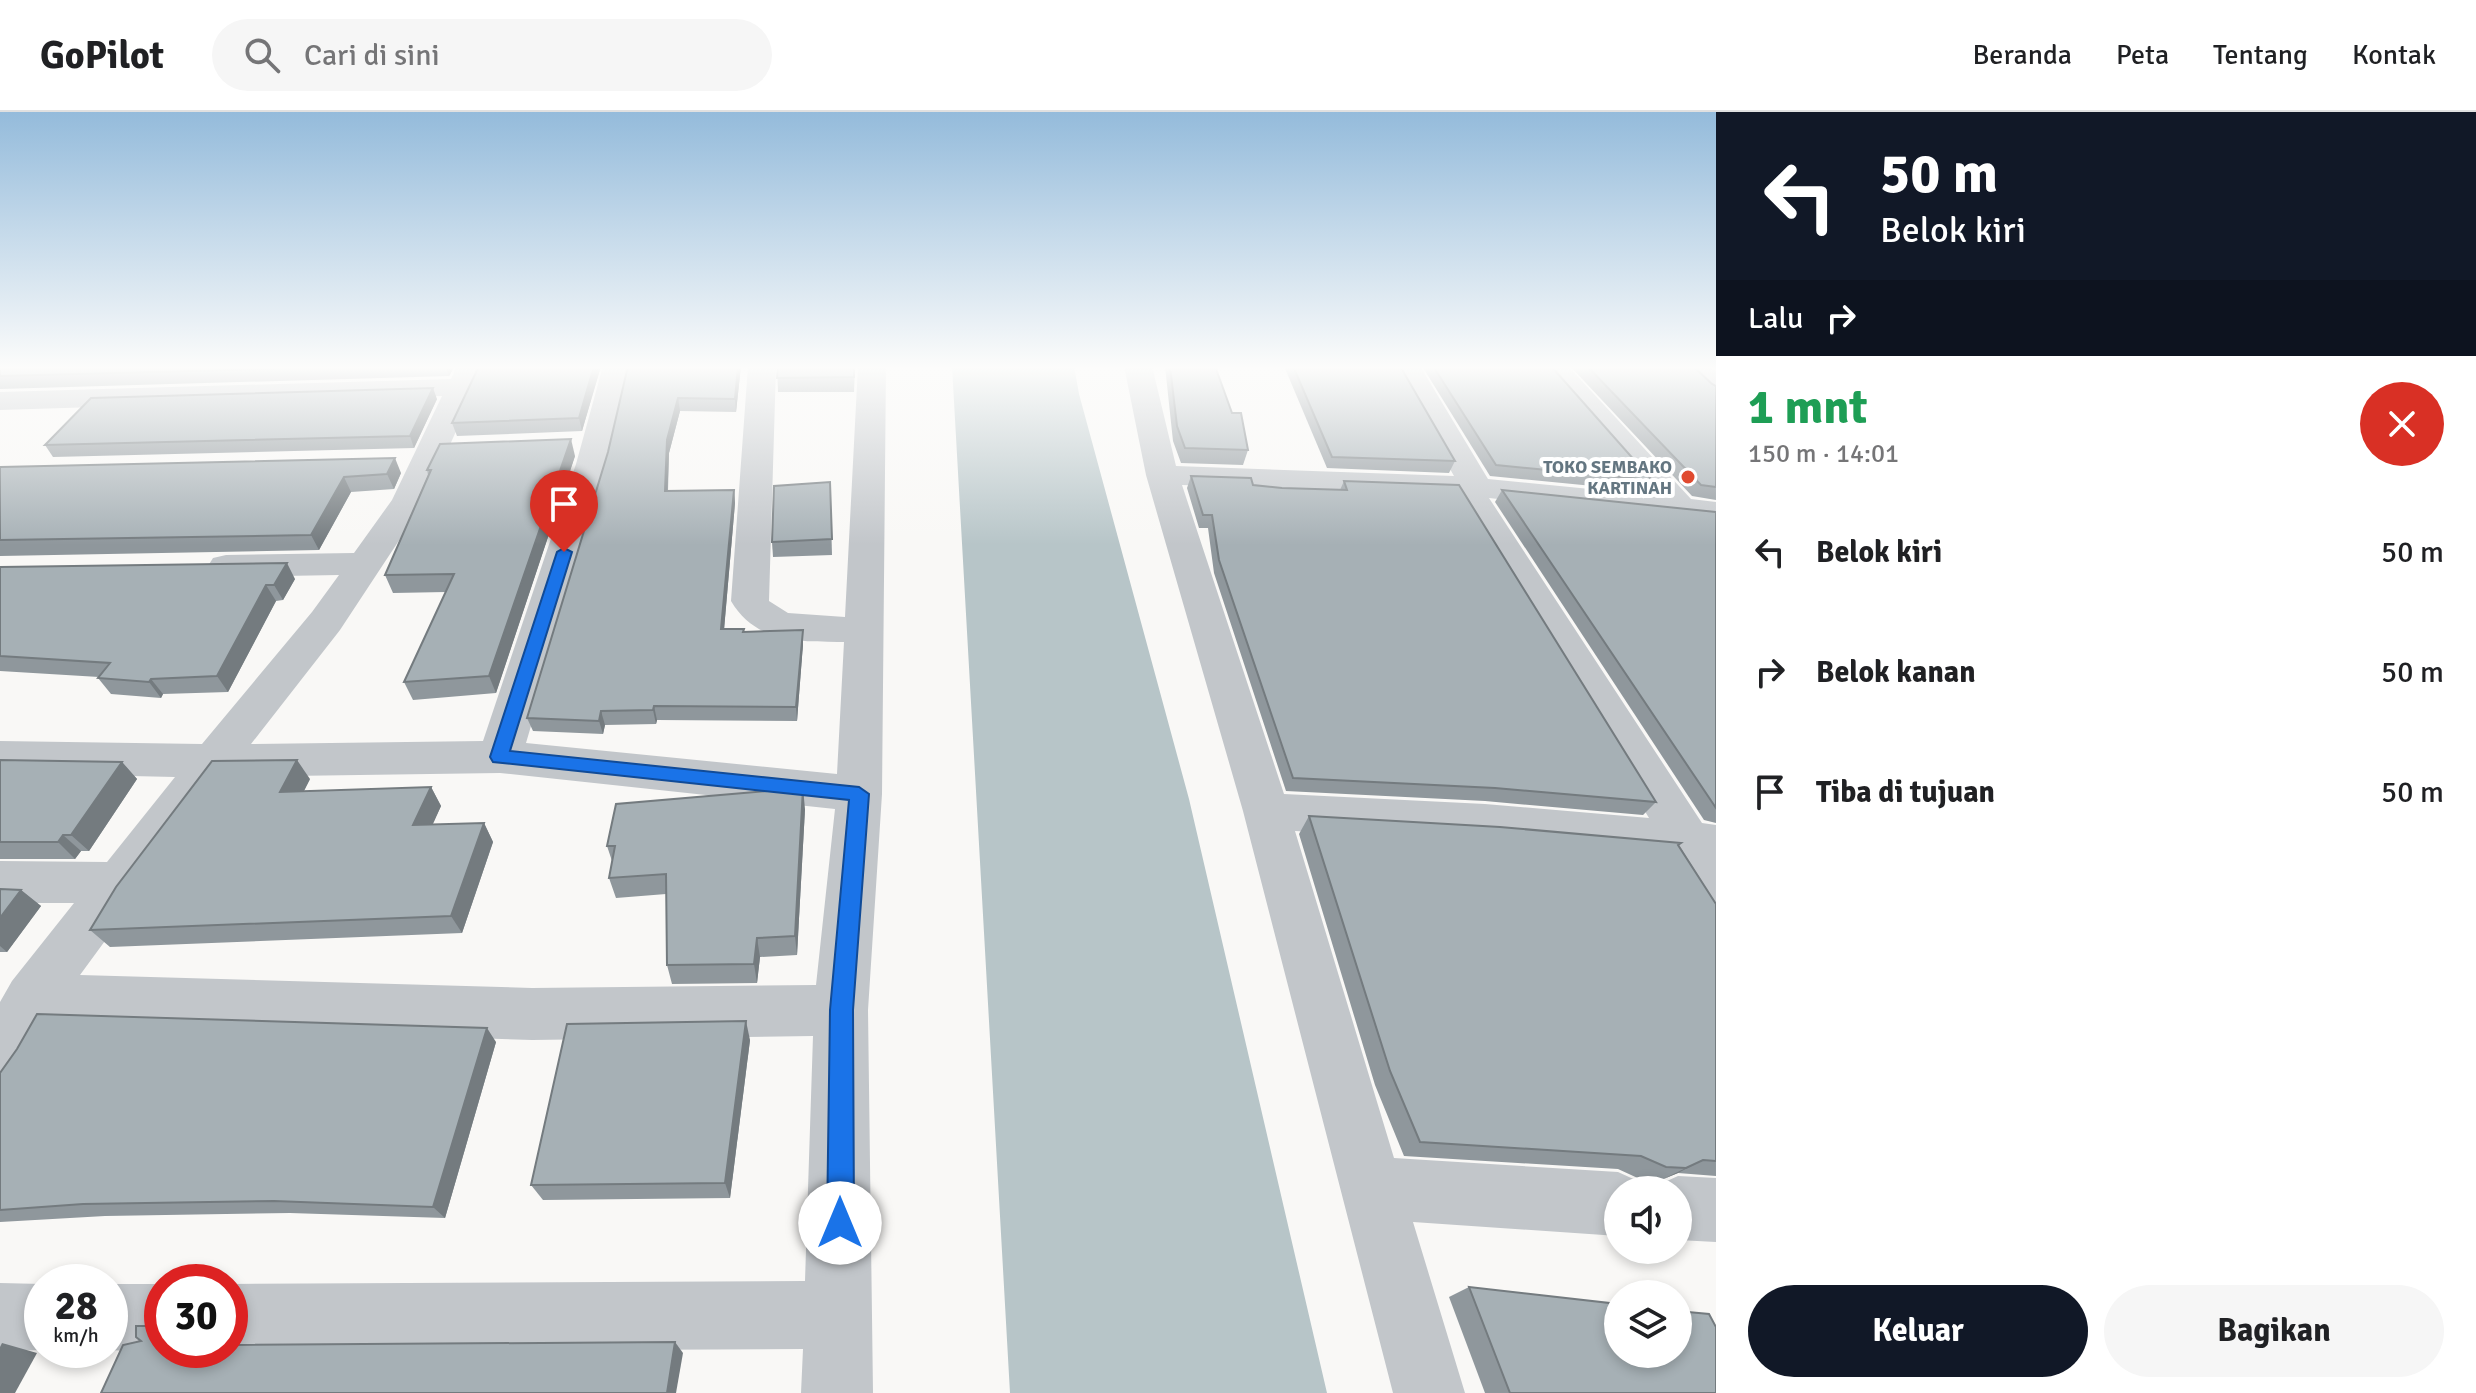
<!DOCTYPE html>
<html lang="id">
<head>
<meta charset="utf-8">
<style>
  :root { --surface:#fff; --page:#f6f6f6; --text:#202124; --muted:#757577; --line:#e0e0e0; --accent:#111827 }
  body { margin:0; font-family:Signika,sans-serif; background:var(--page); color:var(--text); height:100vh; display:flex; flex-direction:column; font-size:30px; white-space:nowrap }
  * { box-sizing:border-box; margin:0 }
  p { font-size:26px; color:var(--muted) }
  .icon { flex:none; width:44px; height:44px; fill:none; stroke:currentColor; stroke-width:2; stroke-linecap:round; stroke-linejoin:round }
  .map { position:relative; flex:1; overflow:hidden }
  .sheet { display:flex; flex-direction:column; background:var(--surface); width:760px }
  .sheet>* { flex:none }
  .guide { background:#111827; color:#fff; overflow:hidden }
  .fabs { position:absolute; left:1604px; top:1064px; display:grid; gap:16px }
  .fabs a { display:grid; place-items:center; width:88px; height:88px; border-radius:50%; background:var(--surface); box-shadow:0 4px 12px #0003; font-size:40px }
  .speed { position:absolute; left:24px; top:1152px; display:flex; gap:16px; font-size:40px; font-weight:700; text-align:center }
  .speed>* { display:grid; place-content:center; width:104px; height:104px; border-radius:50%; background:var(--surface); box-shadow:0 4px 12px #0003; line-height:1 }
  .speed small { font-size:20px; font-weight:400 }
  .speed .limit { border:12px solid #d22; background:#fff; color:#111 }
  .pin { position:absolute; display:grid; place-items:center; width:68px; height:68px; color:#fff; margin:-82px -34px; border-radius:50% 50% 50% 0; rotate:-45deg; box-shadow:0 0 8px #0007 }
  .pin .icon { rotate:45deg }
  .me { position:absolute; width:88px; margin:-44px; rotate:0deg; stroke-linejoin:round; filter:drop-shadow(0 0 6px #0008) }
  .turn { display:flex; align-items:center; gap:28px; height:168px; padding:0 32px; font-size:36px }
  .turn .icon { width:104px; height:104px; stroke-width:2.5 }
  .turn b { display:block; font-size:56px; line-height:68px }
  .then { display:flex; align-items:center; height:76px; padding:0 32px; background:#0003; gap:16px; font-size:30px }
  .round { display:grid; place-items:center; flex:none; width:84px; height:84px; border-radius:42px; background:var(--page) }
  .headline { display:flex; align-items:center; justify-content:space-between; height:136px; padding:0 32px }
  h1 { font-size:48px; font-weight:700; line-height:60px; color:#1e9e55 }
  .button { display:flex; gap:16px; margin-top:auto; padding:16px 32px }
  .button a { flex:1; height:92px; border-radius:48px; background:var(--accent); color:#fff; font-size:32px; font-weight:700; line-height:92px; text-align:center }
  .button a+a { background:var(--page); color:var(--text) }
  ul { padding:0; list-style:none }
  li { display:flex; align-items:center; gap:24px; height:120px; padding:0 32px }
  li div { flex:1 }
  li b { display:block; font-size:30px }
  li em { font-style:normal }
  header { display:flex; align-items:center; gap:48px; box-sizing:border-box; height:112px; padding:0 40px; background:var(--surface); border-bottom:2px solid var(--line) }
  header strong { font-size:38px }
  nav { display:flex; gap:44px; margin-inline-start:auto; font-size:28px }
  .search { width:560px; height:72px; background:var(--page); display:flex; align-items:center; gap:20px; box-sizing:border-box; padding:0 28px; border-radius:44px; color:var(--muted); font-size:30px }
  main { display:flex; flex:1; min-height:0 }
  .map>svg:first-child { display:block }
</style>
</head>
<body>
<header>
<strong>GoPilot</strong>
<div class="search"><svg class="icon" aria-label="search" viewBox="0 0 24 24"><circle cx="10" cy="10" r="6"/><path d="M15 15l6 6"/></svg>Cari di sini</div>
<nav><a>Beranda</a><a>Peta</a><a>Tentang</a><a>Kontak</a></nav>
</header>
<main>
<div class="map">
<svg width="1716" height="1281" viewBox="0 0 1716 1281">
  <rect width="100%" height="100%" fill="#f9f8f6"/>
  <path fill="#b7c5c8" d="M 952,254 L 1074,254 L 1079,282 L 1189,687 L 1327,1281 L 1010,1281 Z"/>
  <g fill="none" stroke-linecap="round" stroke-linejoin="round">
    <g fill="#c2c6ca" fill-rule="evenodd">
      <path d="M 457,254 L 485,254 L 425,389 L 340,518 L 251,632 L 483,629 L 576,352 L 603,254 L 631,254 L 608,352 L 526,631 L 837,662 L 844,530 C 799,530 756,531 731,489 L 748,254 L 776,254 L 769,489 L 788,501 L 845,505 L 858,254 L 886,254 L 882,682 L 868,898 L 873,1281 L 801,1281 L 803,1237 L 230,1240 L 225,1238 L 230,1238 L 230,1172 L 805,1169 L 813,924 L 532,928 L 46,913 L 20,964 L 0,972 L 0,890 L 12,869 L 74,791 L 0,791 L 0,749 L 107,750 L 175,665 L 0,661 L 0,629 L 202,632 L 312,500 L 339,463 L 226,465 L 213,462 L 208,454 L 213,446 L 226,443 L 354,441 L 392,388 L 442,284 L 0,298 L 0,280 L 451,267 ZM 500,661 L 835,697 L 816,873 L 532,876 L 80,863 L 225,665 Z"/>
      <path d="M 1124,254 L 1152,254 L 1176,354 L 1454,364 L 1392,254 L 1420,254 L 1488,367 L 1651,383 L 1539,254 L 1568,254 L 1691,387 L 1716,390 L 1716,410 L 1489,386 L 1702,711 L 1716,713 L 1716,794 L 1698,788 L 1674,747 L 1485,730 L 1295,719 L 1394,1046 L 1618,1060 L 1640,1070 L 1644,1078 L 1618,1078 L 1618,1124 L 1413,1110 L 1465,1281 L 1393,1281 L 1243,699 L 1146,363 ZM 1182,373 L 1454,383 L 1649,706 L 1485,692 L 1284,682 Z"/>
      <path d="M 1679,254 L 1709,254 L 1716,260 L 1716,284 L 1706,281 Z"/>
      <path d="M 1678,1064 L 1716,1066 L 1716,1130 L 1678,1128 L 1678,1078 L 1654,1078 L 1656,1074 Z"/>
      <path d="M 0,1171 L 42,1172 L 42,1238 L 47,1238 L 0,1239 Z"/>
      <path d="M 110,1172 L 162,1172 L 162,1238 L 167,1238 L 162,1240 L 105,1238 L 110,1238 Z"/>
    </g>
  </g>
  <g fill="#8f979c">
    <path d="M 0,254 L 455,254 L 449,264 L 0,277 Z"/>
    <path d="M 479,254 L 601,254 L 582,319 L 457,324 L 452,311 Z"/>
    <path d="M 628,254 L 741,254 L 736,300 L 680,299 L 669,341 L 668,379 L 734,378 L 735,391 L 724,517 L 803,532 L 797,609 L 657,608 L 656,612 L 605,613 L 603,622 L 533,619 L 527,606 L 608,340 Z"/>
    <path d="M 777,254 L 855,254 L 854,280 L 778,280 Z"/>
    <path d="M 1165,254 L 1215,254 L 1232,301 L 1248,338 L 1243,353 L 1181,351 L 1173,329 Z"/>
    <path d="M 1284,254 L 1400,254 L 1455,349 L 1449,361 L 1327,356 Z"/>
    <path d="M 1422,254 L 1551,254 L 1652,368 L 1644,379 L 1490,364 Z"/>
    <path d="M 1570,254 L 1693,254 L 1712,272 L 1716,274 L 1716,388 L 1692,384 Z"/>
    <path d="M 437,287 L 414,336 L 53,345 L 45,333 Z"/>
    <path d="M 575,344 L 496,581 L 413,588 L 404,570 L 446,480 L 393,481 L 385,463 L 428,363 L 427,358 Z"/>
    <path d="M 0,355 L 401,361 L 394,377 L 351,380 L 319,438 L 0,444 Z"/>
    <path d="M 1191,364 L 1253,373 L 1282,376 L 1340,378 L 1344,369 L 1656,690 L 1643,703 L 1485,689 L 1286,679 L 1214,461 L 1208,416 L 1199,416 L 1187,376 Z"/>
    <path d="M 830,370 L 832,443 L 773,445 L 772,430 Z"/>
    <path d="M 1502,378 L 1716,400 L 1716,711 L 1704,708 L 1495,390 Z"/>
    <path d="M 0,455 L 295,467 L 283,488 L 276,489 L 228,580 L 163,582 L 161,586 L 111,582 L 98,566 L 99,565 L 0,559 Z"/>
    <path d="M 0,648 L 122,650 L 137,667 L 89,739 L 81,739 L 75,747 L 0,747 Z"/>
    <path d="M 310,667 L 304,679 L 431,675 L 441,694 L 432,713 L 484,711 L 493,730 L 462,821 L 110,835 L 90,818 Z"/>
    <path d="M 805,697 L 797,843 L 760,845 L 757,871 L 672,872 L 667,853 L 666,782 L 616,786 L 609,766 L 612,749 L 607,734 Z"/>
    <path d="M 1309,704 L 1679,733 L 1716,792 L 1716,1064 L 1678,1061 L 1661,1068 L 1642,1068 L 1618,1057 L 1404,1044 L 1375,973 L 1299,722 Z"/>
    <path d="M 0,777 L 21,778 L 41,794 L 7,840 L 0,840 Z"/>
    <path d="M 750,928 L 730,1086 L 543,1088 L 531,1073 Z"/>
    <path d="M 496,930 L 445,1106 L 290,1101 L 105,1104 L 0,1110 L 0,961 Z"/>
    <path d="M 1469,1175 L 1716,1281 L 1485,1281 L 1449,1185 Z"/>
  </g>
  <g fill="#747b7f">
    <path d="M 446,254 L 455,254 L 449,264 Z"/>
    <path d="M 594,254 L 601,254 L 582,319 L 579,306 Z"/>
    <path d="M 738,254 L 741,254 L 736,300 L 735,287 Z"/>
    <path d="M 433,276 L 437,287 L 414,336 L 410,324 Z"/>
    <path d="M 678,286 L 680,299 L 669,341 L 667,392 L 665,379 L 667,328 Z"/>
    <path d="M 571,327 L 575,344 L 496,581 L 489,564 Z"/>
    <path d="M 395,346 L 401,361 L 394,377 L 387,362 Z"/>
    <path d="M 344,365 L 351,380 L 319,438 L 311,423 Z"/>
    <path d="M 734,378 L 735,391 L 723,530 L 721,517 Z"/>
    <path d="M 287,451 L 295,467 L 283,488 L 274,473 Z"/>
    <path d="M 266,473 L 276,489 L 228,580 L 217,564 Z"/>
    <path d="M 803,518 L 803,532 L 797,609 L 796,595 Z"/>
    <path d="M 151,567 L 163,582 L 161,586 L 149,570 Z"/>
    <path d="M 654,594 L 657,608 L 656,612 L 653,598 Z"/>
    <path d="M 601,599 L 605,613 L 603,622 L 599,609 Z"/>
    <path d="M 297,648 L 310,667 L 294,698 L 280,680 Z"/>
    <path d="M 122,650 L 137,667 L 89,739 L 71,723 Z"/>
    <path d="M 431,675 L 441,694 L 424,732 L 413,713 Z"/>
    <path d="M 803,676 L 805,697 L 797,843 L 795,824 Z"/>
    <path d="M 484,711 L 493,730 L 462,821 L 451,804 Z"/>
    <path d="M 63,723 L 81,739 L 75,747 L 58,730 Z"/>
    <path d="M 21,778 L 41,794 L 7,840 L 0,834 L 0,806 Z"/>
    <path d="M 757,826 L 760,845 L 757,871 L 754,852 Z"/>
    <path d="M 746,909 L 750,928 L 730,1086 L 725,1071 Z"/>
    <path d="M 487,916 L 496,930 L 445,1106 L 433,1095 Z"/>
    <path d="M 1703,1048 L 1678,1061 L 1661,1068 L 1686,1056 Z"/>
    <path d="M 675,1230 L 683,1241 L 676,1281 L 667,1281 Z"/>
    <path d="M 2,1231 L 37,1241 L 15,1281 L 0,1281 L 0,1235 Z"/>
  </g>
  <g fill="#a6b0b5" stroke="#747b7f" stroke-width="2">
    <path d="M 0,254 L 373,254 L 0,264 Z"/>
    <path d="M 479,254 L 594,254 L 579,306 L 452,311 Z"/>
    <path d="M 628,254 L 738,254 L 735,287 L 678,286 L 667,328 L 665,379 L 734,378 L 721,517 L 744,517 L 743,520 L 803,518 L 796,595 L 654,594 L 653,598 L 601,599 L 599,609 L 527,606 L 608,340 Z"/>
    <path d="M 778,254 L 854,254 L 854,265 L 777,266 Z"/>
    <path d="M 1170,254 L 1215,254 L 1232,301 L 1241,301 L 1248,338 L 1185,336 L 1177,314 Z"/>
    <path d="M 1293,254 L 1400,254 L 1455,349 L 1332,345 Z"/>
    <path d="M 1433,254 L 1551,254 L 1652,368 L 1496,353 Z"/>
    <path d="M 1587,254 L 1693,254 L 1712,272 L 1716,274 L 1716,375 L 1701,373 Z"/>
    <path d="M 433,276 L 410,324 L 45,333 L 91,286 Z"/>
    <path d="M 571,327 L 489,564 L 404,570 L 454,462 L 385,463 L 431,358 L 427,358 L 440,332 Z"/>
    <path d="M 395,346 L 387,362 L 344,365 L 311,423 L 0,428 L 0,355 Z"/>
    <path d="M 1191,364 L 1251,366 L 1253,373 L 1282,376 L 1347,378 L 1344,369 L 1459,373 L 1656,690 L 1495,676 L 1293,666 L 1219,448 L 1212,403 L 1203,403 Z"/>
    <path d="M 830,370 L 832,427 L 772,430 L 774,374 Z"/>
    <path d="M 1502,378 L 1716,400 L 1716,696 Z"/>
    <path d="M 287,451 L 274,473 L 266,473 L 217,564 L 151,567 L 149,570 L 98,566 L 110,551 L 0,544 L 0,455 Z"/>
    <path d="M 0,648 L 122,650 L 71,723 L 63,723 L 58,730 L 0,730 Z"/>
    <path d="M 297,648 L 280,680 L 431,675 L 413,713 L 484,711 L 451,804 L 90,818 L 116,775 L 212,649 Z"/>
    <path d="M 803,676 L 795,824 L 757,826 L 754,852 L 667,853 L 666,762 L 609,766 L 615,734 L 607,734 L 616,692 Z"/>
    <path d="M 1309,704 L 1500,715 L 1681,731 L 1678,733 L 1716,792 L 1716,1049 L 1703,1048 L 1686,1056 L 1666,1055 L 1641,1044 L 1420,1030 L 1390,959 Z"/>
    <path d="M 0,777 L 21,778 L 0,806 Z"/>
    <path d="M 37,902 L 487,916 L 433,1095 L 274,1089 L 83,1092 L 0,1098 L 0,961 L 17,937 Z"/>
    <path d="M 746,909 L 725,1071 L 531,1073 L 567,912 Z"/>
    <path d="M 1469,1175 L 1618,1192 L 1618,1242 L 1678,1242 L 1678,1199 L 1709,1202 L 1716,1215 L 1716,1281 L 1510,1281 Z"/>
    <path d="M 136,1214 L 162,1214 L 162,1238 L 230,1238 L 230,1233 L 675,1230 L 667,1281 L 101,1281 L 123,1233 L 141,1229 L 136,1225 Z"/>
  </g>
  <linearGradient id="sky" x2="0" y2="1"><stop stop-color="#94bbdb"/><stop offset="0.59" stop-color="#fcfcfb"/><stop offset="1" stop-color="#fcfcfb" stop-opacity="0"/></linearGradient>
  <rect width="1716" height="433" fill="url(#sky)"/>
  <path fill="#1a73e8" stroke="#114b97" stroke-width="2" d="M 564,436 L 572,440 L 510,639 L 859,675 L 869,682 L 853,898 L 854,1111 L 850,1121 L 840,1125 L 831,1121 L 827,1111 L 830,898 L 849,688 L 493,650 L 490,645 L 557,440 Z"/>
  <circle fill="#e04a2f" stroke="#fff" stroke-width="3" cx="1688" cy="365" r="8"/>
  <g text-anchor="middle" stroke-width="8" stroke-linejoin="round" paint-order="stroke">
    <g font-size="18" font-weight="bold" fill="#647681" stroke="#fff" text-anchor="end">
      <text x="1672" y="361">TOKO SEMBAKO<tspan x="1672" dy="21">KARTINAH</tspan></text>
    </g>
  </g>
</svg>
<div class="fabs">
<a><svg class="icon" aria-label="sound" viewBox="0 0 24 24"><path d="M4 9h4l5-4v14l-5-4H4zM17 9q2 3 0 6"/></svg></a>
<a><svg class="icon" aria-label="layers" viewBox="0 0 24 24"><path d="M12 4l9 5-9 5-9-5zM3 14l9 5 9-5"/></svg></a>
</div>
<div class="speed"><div>28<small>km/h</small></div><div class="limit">30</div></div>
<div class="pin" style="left:564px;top:440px;background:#d93025"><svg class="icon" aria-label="arrive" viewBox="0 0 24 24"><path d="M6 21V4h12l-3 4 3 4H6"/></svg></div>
<svg class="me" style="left:840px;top:1111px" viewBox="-20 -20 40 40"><circle r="19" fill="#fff"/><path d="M0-13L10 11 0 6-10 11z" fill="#1a73e8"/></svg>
</div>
<section class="sheet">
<div class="guide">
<div class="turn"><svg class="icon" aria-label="left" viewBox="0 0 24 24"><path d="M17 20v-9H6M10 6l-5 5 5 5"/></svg><div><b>50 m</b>Belok kiri</div></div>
<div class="then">Lalu<svg class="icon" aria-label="right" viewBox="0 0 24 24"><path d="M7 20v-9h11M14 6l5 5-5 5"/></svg></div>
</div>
<div class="headline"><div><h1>1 mnt</h1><p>150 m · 14:01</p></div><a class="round" style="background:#d93025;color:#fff"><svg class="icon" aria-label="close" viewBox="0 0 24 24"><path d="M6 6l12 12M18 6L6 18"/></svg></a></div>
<ul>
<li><svg class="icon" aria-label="left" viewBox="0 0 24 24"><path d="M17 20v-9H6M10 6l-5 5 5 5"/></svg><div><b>Belok kiri</b></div><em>50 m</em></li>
<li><svg class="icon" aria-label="right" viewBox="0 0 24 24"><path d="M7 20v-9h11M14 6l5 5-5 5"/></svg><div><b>Belok kanan</b></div><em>50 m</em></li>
<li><svg class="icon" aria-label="arrive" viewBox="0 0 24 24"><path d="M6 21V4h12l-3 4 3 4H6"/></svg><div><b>Tiba di tujuan</b></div><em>50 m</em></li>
</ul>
<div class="button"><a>Keluar</a><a>Bagikan</a></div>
</section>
</main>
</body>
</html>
